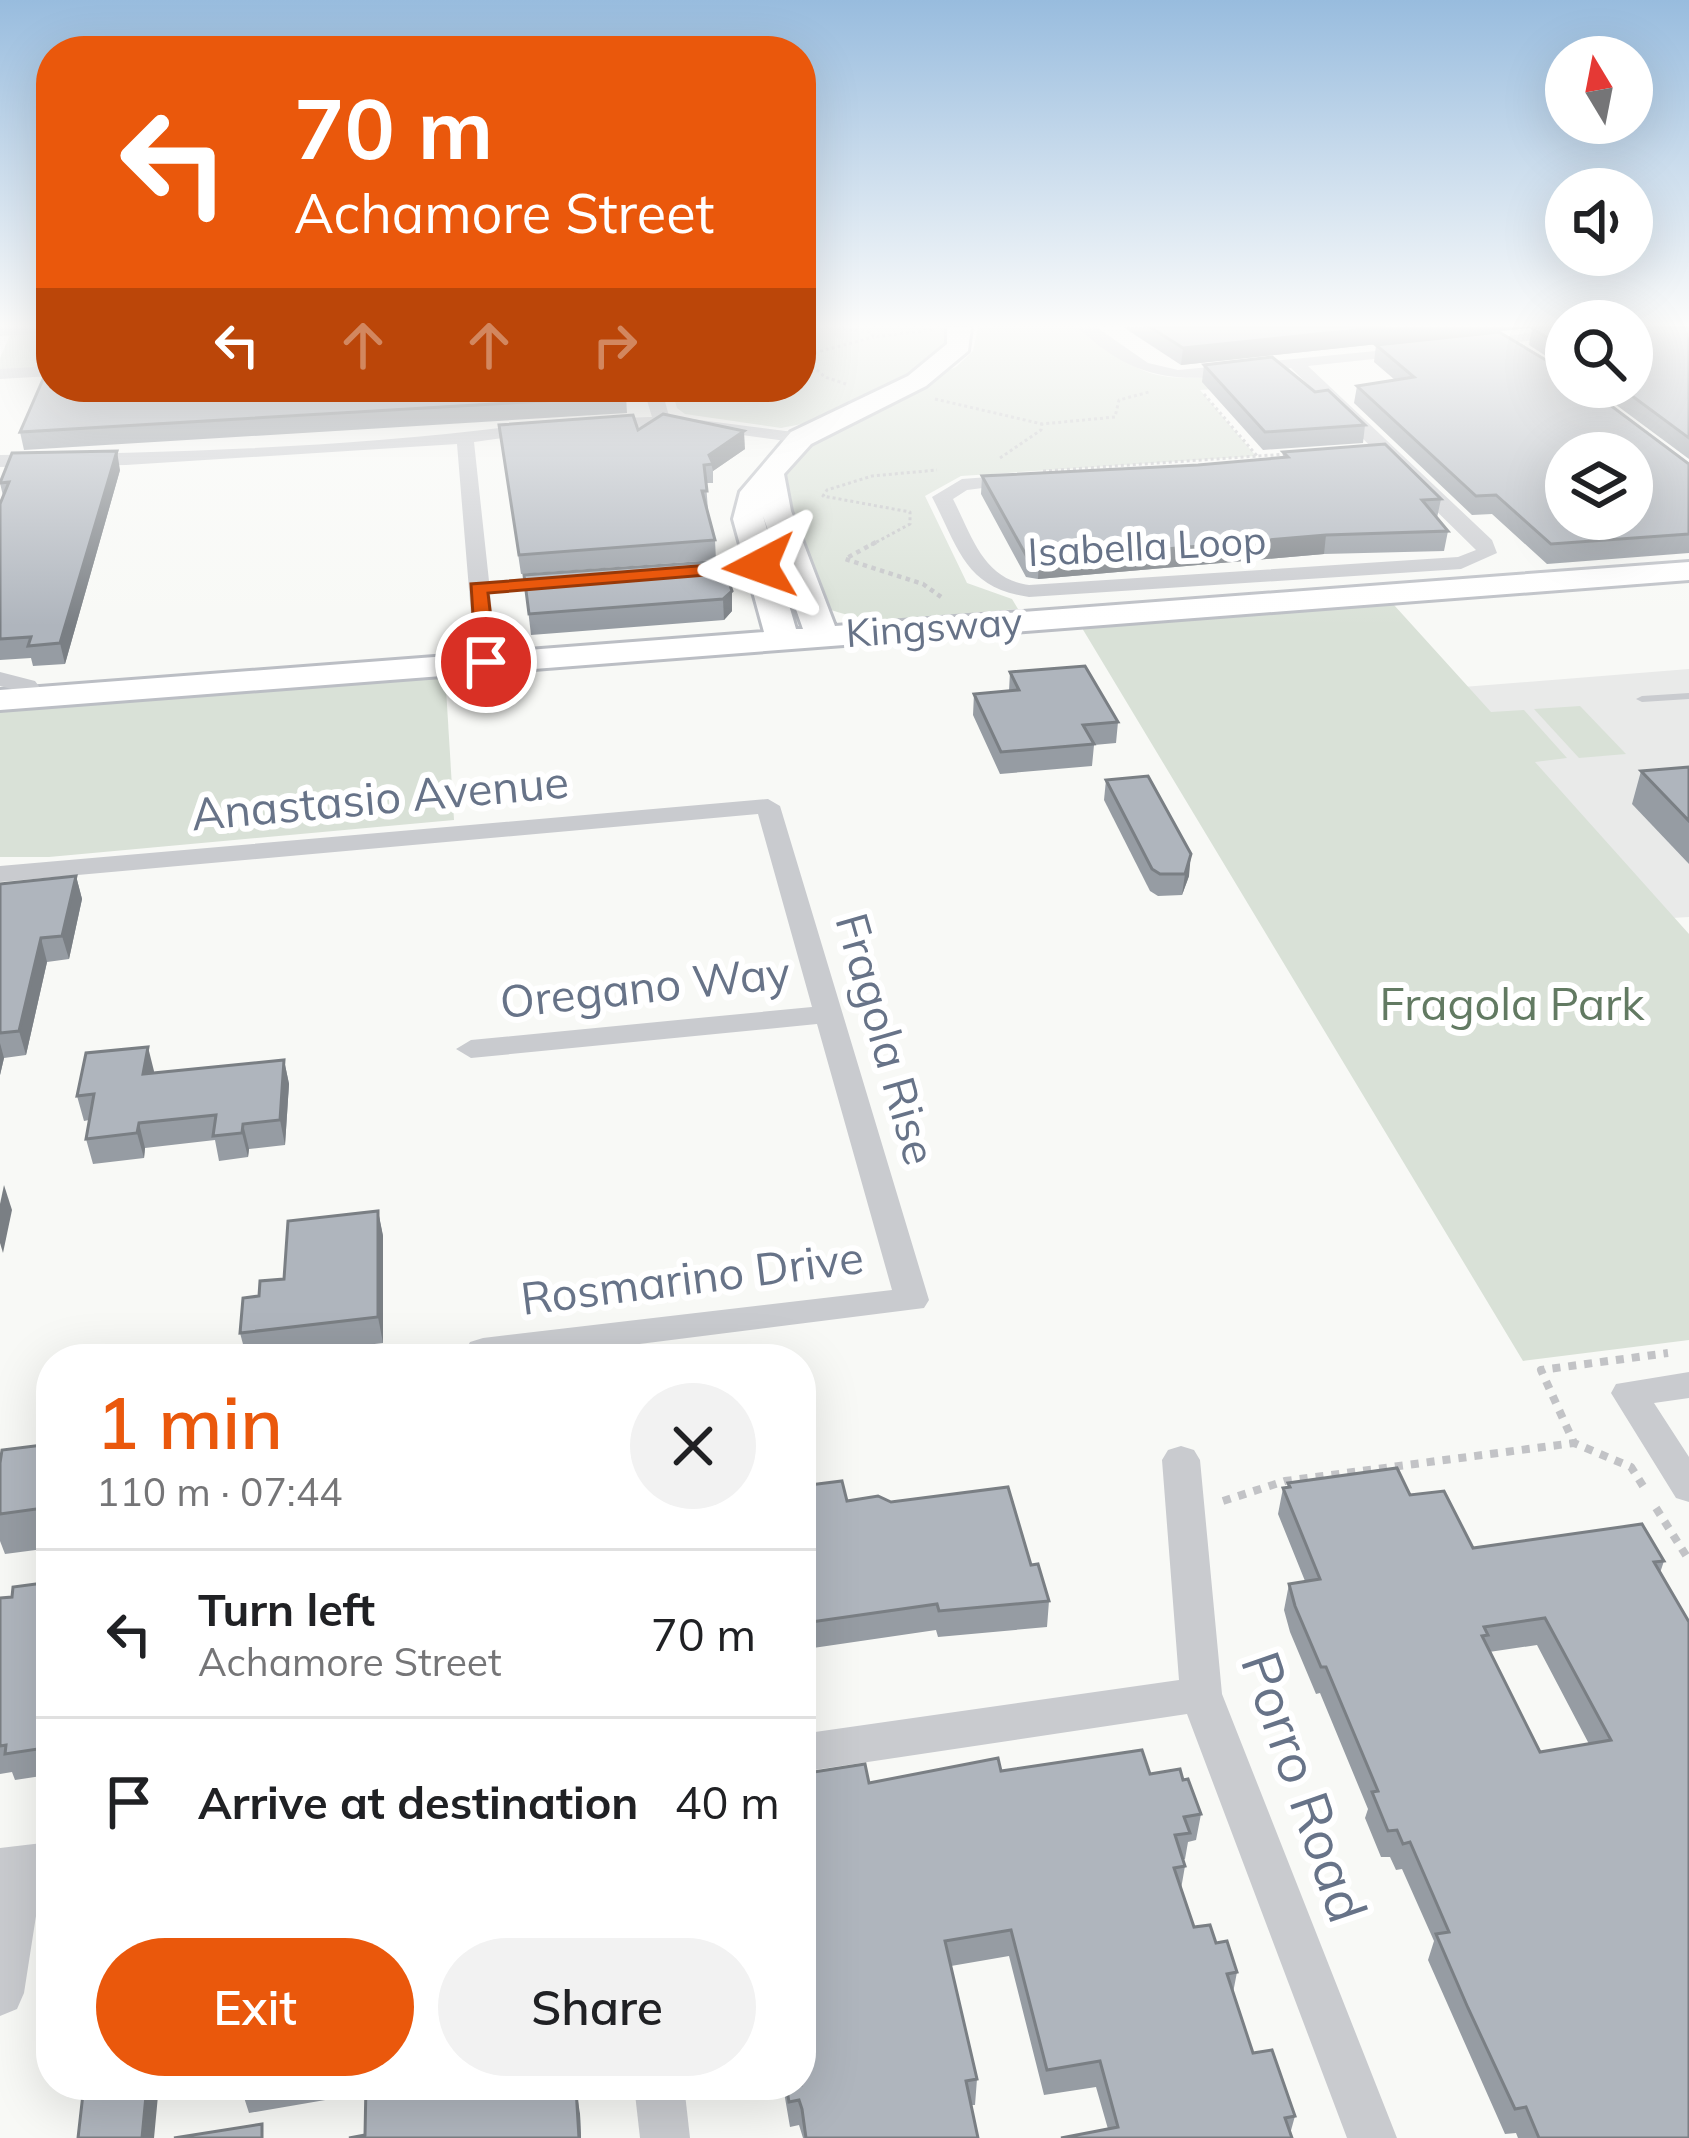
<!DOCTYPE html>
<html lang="en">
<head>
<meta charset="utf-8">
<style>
  :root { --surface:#fff; --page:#f2f2f2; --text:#202124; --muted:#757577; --line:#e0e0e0; --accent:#ea580c }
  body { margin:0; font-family:Mulish,sans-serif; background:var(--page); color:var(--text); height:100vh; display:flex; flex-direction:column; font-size:45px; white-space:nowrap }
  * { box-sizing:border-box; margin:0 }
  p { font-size:39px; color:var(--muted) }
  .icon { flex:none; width:66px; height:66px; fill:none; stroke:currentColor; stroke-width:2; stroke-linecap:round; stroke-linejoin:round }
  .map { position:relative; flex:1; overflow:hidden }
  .details { position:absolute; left:36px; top:1344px; width:780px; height:756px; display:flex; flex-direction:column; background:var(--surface); border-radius:48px; box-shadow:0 12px 48px #0002 }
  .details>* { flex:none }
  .top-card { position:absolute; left:36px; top:36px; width:780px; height:366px; border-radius:48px; box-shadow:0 12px 48px #0002; background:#ea580c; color:#fff; overflow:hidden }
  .needle { width:78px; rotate:350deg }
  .tools { position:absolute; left:1545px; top:36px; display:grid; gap:24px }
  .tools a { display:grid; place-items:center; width:108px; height:108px; border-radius:50%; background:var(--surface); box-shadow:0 12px 48px #0002; font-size:60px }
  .pin { position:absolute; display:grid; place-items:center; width:102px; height:102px; color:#fff; margin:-51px; border:6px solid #fff; border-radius:50%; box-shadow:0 3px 12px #0007 }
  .me { position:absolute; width:132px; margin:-66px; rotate:266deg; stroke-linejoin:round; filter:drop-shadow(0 0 9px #0008) }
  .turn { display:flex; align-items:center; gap:42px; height:252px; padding:0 60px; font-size:54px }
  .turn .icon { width:156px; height:156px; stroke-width:2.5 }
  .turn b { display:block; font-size:84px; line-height:102px }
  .lanes { display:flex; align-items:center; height:114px; padding:0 60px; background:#0003; justify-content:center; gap:60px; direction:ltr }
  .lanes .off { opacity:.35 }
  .round { display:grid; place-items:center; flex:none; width:126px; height:126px; border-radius:63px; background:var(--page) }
  .summary { display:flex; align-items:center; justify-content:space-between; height:204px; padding:0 60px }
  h1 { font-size:72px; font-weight:600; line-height:90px; color:var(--accent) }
  .action { display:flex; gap:24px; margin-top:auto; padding:24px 60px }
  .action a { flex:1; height:138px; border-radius:72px; background:var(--accent); color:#fff; font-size:48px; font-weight:600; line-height:138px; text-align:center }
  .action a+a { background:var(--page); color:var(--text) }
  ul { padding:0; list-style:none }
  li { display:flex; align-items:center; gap:36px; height:168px; padding:0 60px; border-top:3px solid var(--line) }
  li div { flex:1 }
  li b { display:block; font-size:45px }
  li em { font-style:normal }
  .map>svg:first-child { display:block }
</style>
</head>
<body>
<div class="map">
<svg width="1689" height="2138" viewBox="0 0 1689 2138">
  <rect width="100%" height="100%" fill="#f8f9f6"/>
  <path fill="#e9eae9" d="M 1689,669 L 1689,917 L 1655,919 L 1425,690 Z"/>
  <g fill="#d9e1d7">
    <path d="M 801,327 L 941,327 L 950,332 L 931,365 L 802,424 L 781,428 L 685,414 L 677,408 L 671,387 L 801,387 Z"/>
    <path d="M 978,327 C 1001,327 1063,320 1081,330 C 1125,354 1128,377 1188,378 C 1224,378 1277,357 1307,383 L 1200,390 L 1256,456 L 961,476 L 925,496 L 967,583 L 1012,599 L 1018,609 C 955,614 878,633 819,605 L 770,473 L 801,438 L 956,367 L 973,351 Z"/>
    <path d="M 51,332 L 51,368 L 0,371 L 0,358 L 10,335 Z"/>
    <path d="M 1394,605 L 1491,712 L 1524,710 L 1567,758 L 1535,762 L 1689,934 L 1689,1340 L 1523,1361 L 1082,628 Z"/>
    <path d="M 445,672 L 454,820 L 49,857 L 0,857 L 0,708 Z"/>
    <path d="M 1580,706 L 1626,754 L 1579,758 L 1534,709 Z"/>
  </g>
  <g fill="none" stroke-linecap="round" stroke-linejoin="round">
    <g stroke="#bbbec4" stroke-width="6">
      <path id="secondary" d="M 947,327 L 971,327 L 968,351 L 926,386 L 811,444 L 784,474 L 791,511 L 835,626 L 1689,562 L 1689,580 L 0,710 L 0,690 L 764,632 L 733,519 L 740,492 L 791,432 L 908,376 L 947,344 ZM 763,516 L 803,629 L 796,629 Z"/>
    </g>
    <g stroke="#c2c3c6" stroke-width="3" stroke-dasharray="3 3" stroke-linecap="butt">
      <path d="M 825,327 L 870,332 L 874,337 L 932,330"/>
      <path d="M 1549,358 L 1566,369"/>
      <path d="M 846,384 L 825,377 L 810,364 L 814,353 L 874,337"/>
      <path d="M 1204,394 L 1258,457"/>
      <path d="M 935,399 L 1042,424"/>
      <path d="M 1000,458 L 1041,430 L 1042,424 L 1115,417 L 1119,400 L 1149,392"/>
      <path d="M 1043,471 L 1287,454"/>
      <path d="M 871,545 L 910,524 L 910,512 L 823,496 L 827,490 L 872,476 L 937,470"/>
    </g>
    <path stroke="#c2c3c6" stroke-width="4.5" stroke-dasharray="4.5 4.5" stroke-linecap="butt" d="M 876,542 L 845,559 L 923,584 L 944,599"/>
    <g stroke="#c2c3c6" stroke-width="8" stroke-dasharray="8 8" stroke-linecap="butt">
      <path d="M 1643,1486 L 1631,1467 L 1574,1443 L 1541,1370 L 1668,1353"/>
      <path d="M 1223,1501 L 1285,1481 L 1574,1443"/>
      <path d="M 1656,1508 L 1689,1560"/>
    </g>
    <path fill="#c9cbcf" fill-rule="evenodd" d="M 1689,693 L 1689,699 L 1642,702 L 1636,699 L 1642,696 Z"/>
    <g fill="#c9cbcf" fill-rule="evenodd">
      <path d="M 0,327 L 51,327 L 51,333 L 0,336 Z"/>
      <path d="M 1077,327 L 1096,327 L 1148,363 L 1178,370 L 1417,347 L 1417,353 L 1411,355 L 1308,366 L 1492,540 L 1497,553 L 1461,569 L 1029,597 C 965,588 959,549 932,497 L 962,479 L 1029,474 L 1029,482 L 967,490 L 953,499 C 972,536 983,579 1029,585 L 1458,557 L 1476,550 L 1291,368 C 1200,378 1150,396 1077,327 Z"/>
      <path d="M 1566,327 L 1566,336 L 1471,348 L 1463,343 Z"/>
      <path d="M 51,366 L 51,376 L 0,379 L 0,369 Z"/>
      <path d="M 643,387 L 661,387 L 669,416 L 801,433 L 810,438 L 801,443 L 675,426 L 592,428 L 592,420 L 598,419 L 652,417 Z"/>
      <path d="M 539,423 L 548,428 L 545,432 L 474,442 L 489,581 L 562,575 L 572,581 L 562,587 L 490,593 L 497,662 L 486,669 L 475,662 L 457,444 L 126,465 L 0,467 L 0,455 C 179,453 361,447 539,423 Z"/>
      <path d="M 759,561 L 766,563 L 766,571 L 688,578 L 678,572 L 688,566 Z"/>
      <path d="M 0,672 L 35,681 L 47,697 L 44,702 L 28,702 L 19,691 L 0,686 Z"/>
      <path d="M 768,799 L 780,806 L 929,1300 L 924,1308 L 521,1359 L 470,1359 L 465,1351 L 470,1342 L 483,1338 L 892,1290 L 817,1024 L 471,1058 L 456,1049 L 471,1040 L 812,1007 L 758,814 L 0,882 L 0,866 Z"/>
      <path d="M 1689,1372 L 1689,1398 L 1654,1403 L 1689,1457 L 1689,1502 L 1676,1498 L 1611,1393 L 1616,1384 Z"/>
      <path d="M 1181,1446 L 1194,1450 L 1200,1460 L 1222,1694 L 1397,2138 L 1347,2138 L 1187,1714 L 801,1772 L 801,1734 L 1179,1680 L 1162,1460 L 1168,1450 Z"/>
      <path d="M 51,1842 L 51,1882 L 41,1884 L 24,1993 L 17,2009 L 0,2016 L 0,1848 Z"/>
      <path d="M 634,2085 L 684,2085 L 690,2138 L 640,2138 Z"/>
    </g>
    <use href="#secondary" fill="#fff" fill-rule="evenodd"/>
  </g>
  <g fill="#969ca3" fill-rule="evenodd">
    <path d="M 1123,327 L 1537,327 L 1181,365 Z"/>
    <path d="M 1566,327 L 1566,369 L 1529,345 L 1532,328 Z"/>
    <path d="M 1689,327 L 1689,459 L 1592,387 L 1632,387 Z"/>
    <path d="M 1376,345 L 1689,464 L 1689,553 L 1547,564 L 1492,514 L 1472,515 L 1354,403 L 1357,386 L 1395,380 L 1374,362 Z"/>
    <path d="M 1204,365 L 1315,392 L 1365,425 L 1363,443 L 1263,450 L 1202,382 Z"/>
    <path d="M 51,387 L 626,396 L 627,413 L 24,450 L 20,432 Z"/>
    <path d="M 499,425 L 638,430 L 745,449 L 713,471 L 713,483 L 706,483 L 708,510 L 715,540 L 716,560 L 521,574 Z"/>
    <path d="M 1283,452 L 1441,499 L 1437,518 L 1448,531 L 1444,551 L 1324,554 L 1038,579 L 1026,577 L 981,494 L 982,476 L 1198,465 L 1283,457 Z"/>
    <path d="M 120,470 L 65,664 L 33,666 L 31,658 L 0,660 L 0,504 L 3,496 L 0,483 Z"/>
    <path d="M 722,561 L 732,611 L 724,620 L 531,635 L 524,575 Z"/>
    <path d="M 1010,672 L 1118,722 L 1116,743 L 1094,745 L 1092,766 L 1000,774 L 973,715 L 974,694 L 1009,691 Z"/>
    <path d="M 1689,767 L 1689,864 L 1632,804 L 1641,771 Z"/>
    <path d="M 1106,780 L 1189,876 L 1182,895 L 1158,896 L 1150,891 L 1104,800 Z"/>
    <path d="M 76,876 L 82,899 L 69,959 L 47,962 L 26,1055 L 4,1058 L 0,1075 L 0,884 Z"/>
    <path d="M 284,1060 L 289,1084 L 285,1145 L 249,1149 L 248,1157 L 219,1161 L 215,1140 L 145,1148 L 144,1158 L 93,1164 L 86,1139 L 89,1120 L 84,1121 L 77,1096 L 154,1071 L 153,1073 Z"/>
    <path d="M 378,1211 L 383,1236 L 383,1343 L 247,1359 L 240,1333 L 259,1296 Z"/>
    <path d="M 51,1444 L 51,1548 L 5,1554 L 0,1541 L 0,1463 Z"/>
    <path d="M 1288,1483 L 1410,1495 L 1473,1548 L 1664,1561 L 1660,1573 L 1689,2138 L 1518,2138 L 1516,2133 L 1505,2134 L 1428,1960 L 1434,1941 L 1402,1869 L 1396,1870 L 1390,1857 L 1381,1857 L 1365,1818 L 1368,1809 L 1320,1693 L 1316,1694 L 1290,1632 L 1284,1610 L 1289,1584 L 1305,1581 L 1278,1514 L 1283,1488 L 1287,1488 ZM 1537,1645 L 1589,1744 L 1540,1752 L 1489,1652 Z"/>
    <path d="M 801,1486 L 1031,1565 L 1049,1601 L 1047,1627 L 938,1637 L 936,1630 L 813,1648 L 813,1660 L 801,1662 Z"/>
    <path d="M 51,1582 L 51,1763 L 48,1775 L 15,1780 L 12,1772 L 0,1774 L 0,1598 L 12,1597 Z"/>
    <path d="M 1001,1771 L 1150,1774 L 1183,1780 L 1201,1814 L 1196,1840 L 1188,1842 L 1185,1859 L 1183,1860 L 1185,1866 L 1181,1889 L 1194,1927 L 1216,1943 L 1237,1972 L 1233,1993 L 1253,2053 L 1295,2116 L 1290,2134 L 1108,2129 L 1096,2087 L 1044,2095 L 1009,1956 L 951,1966 L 977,2079 L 975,2105 L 971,2105 L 978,2138 L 803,2138 L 799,2125 L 790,2127 L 784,2092 L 779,2093 L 778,2085 L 801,2085 L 869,1783 Z"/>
    <path d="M 240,2085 L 409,2085 L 409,2091 L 445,2085 L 567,2085 L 568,2090 L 580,2114 L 581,2138 L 349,2138 L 365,2135 L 366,2093 L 249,2113 Z"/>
  </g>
  <g fill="#7a7f84">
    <path d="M 1385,327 L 1537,327 L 1181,365 L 1183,348 Z"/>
    <path d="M 744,431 L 745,449 L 713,471 L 709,455 Z"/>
    <path d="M 117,451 L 120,470 L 65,664 L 60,643 Z"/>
    <path d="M 1326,535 L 1324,554 L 1038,579 L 1039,560 Z"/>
    <path d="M 732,591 L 732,611 L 724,620 L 723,599 Z"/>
    <path d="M 1191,854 L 1189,876 L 1182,895 L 1185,874 Z"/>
    <path d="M 76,876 L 82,899 L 69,959 L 62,936 Z"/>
    <path d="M 41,938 L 47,962 L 26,1055 L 19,1031 Z"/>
    <path d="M 0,1043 L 4,1058 L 0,1075 Z"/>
    <path d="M 148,1047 L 154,1071 L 150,1099 L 143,1074 Z"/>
    <path d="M 284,1060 L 289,1084 L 285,1145 L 280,1120 Z"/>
    <path d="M 139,1123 L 145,1148 L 144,1158 L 137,1133 Z"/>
    <path d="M 243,1124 L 249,1149 L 248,1157 L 242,1133 Z"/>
    <path d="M 4,1185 L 12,1210 L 3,1253 L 0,1243 L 0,1204 Z"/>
    <path d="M 378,1211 L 383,1236 L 383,1343 L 378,1317 Z"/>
    <path d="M 41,1737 L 51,1763 L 48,1775 L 38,1749 Z"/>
    <path d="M 147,2085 L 159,2085 L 154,2138 L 142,2138 Z"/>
    <path d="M 576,2088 L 580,2114 L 581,2138 L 579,2138 Z"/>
  </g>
  <g fill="#afb5bd" stroke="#7a7f84" stroke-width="3" fill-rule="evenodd">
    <path d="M 1150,327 L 1385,327 L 1183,348 Z"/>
    <path d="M 1541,327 L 1566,327 L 1566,350 L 1532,328 Z"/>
    <path d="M 1632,327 L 1689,327 L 1689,438 L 1620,387 L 1632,387 Z"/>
    <path d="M 1499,332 L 1566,372 L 1566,387 L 1586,387 L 1689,464 L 1689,534 L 1551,544 L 1496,495 L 1476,496 L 1357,386 L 1414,377 L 1376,345 ZM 1566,453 L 1632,453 L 1632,519 L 1566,519 Z"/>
    <path d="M 1272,357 L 1315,392 L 1328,390 L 1365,425 L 1265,432 L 1204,365 Z"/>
    <path d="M 51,361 L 51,387 L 623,387 L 626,396 L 20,432 Z"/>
    <path d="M 663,414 L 744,431 L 709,455 L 713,464 L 704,465 L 707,491 L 702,491 L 715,540 L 519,555 L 499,425 L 633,415 L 638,430 Z"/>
    <path d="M 1385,444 L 1441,499 L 1422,500 L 1448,531 L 1326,535 L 1039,560 L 1027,557 L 982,476 L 1198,465 L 1288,457 L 1283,452 Z"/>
    <path d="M 117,451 L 60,643 L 28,646 L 31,637 L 0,639 L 0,504 L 9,482 L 0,483 L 12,453 Z"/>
    <path d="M 722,561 L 732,591 L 723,599 L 529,614 L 524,575 Z"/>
    <path d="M 1085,666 L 1118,722 L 1083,725 L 1094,744 L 1001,752 L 974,694 L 1019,690 L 1010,672 Z"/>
    <path d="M 1689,767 L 1689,821 L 1641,771 Z"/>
    <path d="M 1148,776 L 1191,854 L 1185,874 L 1160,874 L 1152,869 L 1106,780 Z"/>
    <path d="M 76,876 L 62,936 L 41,938 L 19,1031 L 0,1033 L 0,884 Z"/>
    <path d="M 148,1047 L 143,1074 L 284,1060 L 280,1120 L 243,1124 L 242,1133 L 213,1136 L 216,1115 L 139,1123 L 137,1133 L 86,1139 L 94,1094 L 77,1096 L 86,1053 Z"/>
    <path d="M 378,1211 L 378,1317 L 240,1333 L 243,1298 L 259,1296 L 260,1281 L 284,1279 L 288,1221 Z"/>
    <path d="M 51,1444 L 51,1507 L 0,1514 L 0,1463 L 2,1450 Z"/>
    <path d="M 1397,1468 L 1410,1495 L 1444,1491 L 1473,1548 L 1642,1524 L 1664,1561 L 1654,1562 L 1689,1622 L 1689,2138 L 1539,2138 L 1526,2107 L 1515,2109 L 1468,2008 L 1436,1934 L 1449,1932 L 1410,1842 L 1403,1844 L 1397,1830 L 1388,1831 L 1372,1792 L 1378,1791 L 1326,1667 L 1321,1667 L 1295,1606 L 1289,1584 L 1320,1579 L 1283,1488 L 1290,1487 L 1288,1483 ZM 1545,1618 L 1611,1740 L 1540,1752 L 1482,1636 L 1488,1635 L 1484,1627 Z"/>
    <path d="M 842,1481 L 847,1501 L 878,1496 L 891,1502 L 1008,1487 L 1031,1565 L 1038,1564 L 1049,1601 L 939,1611 L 937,1604 L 811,1622 L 813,1634 L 801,1635 L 801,1486 Z"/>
    <path d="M 51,1582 L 51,1735 L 41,1737 L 38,1749 L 5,1754 L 6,1745 L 0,1746 L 0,1598 L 12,1597 L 13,1587 Z"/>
    <path d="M 1142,1750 L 1150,1774 L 1180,1769 L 1183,1780 L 1188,1779 L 1201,1814 L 1184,1817 L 1190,1833 L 1175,1835 L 1185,1866 L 1174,1868 L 1194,1927 L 1210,1925 L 1216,1943 L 1227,1941 L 1237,1972 L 1227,1974 L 1253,2053 L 1272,2050 L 1295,2116 L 1285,2118 L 1292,2138 L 1061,2138 L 1118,2127 L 1100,2061 L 1047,2070 L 1011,1930 L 945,1941 L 977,2079 L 966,2081 L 978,2138 L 806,2138 L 802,2109 L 799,2100 L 789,2102 L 786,2085 L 801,2085 L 801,1774 L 865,1764 L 869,1783 L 998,1758 L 1001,1771 Z"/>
    <path d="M 84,2085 L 147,2085 L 142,2138 L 78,2138 Z"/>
    <path d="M 366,2085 L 402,2085 L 402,2092 L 445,2085 L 565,2085 L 566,2090 L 576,2088 L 579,2138 L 349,2138 L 365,2135 Z"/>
    <path d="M 262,2124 L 262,2138 L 174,2138 Z"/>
  </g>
  <linearGradient id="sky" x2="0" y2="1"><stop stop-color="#98bcde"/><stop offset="0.52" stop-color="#fcfcfb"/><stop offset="1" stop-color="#fcfcfb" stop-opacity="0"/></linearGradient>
  <rect width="1689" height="626" fill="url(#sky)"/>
  <path fill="#ea580c" stroke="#983908" stroke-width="3" d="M 760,561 L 766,562 L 766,570 L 488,593 L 496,662 L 486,668 L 476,662 L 471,584 Z"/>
  <g text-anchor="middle" stroke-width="12" stroke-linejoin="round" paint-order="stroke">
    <g font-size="39" fill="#677388" stroke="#fff">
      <text transform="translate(1147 546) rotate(-3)" y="14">Isabella Loop</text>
      <text transform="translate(934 627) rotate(-4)" y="14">Kingsway</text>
    </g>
    <g font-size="45" fill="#677388" stroke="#fff">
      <text transform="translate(380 798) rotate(-5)" y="16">Anastasio Avenue</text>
      <text transform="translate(645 987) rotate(-6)" y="16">Oregano Way</text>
      <text transform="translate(886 1039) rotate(74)" y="16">Fragola Rise</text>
      <text transform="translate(692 1278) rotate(-7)" y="16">Rosmarino Drive</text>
    </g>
    <g font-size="45" fill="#627a62" stroke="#fff">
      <text x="1512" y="1020">Fragola Park</text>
    </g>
    <g font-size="54" fill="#677388" stroke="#fff">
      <text transform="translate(1304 1787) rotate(71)" y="19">Porro Road</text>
    </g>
  </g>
</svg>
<div class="tools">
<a><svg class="needle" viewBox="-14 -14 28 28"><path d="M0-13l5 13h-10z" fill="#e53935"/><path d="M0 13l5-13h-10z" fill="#757577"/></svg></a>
<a><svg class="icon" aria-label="sound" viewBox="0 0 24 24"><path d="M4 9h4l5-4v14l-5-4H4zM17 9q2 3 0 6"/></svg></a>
<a><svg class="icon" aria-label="search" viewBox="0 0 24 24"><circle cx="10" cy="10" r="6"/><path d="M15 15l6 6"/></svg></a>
<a><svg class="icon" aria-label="layers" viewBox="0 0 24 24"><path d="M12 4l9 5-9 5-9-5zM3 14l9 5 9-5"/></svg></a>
</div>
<div class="pin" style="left:486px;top:662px;background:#d93025"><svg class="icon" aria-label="arrive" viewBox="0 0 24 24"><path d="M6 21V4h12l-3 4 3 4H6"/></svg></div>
<svg class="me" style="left:760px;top:566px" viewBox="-20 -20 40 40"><path d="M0-17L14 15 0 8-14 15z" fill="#ea580c" stroke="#fff" stroke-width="4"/></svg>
<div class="top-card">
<div class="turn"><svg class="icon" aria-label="left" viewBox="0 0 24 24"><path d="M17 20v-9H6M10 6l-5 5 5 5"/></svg><div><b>70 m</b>Achamore Street</div></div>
<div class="lanes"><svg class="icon" aria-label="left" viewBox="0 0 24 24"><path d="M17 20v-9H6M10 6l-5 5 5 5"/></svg><svg class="icon off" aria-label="ahead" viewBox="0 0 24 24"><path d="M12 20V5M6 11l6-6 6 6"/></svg><svg class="icon off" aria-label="ahead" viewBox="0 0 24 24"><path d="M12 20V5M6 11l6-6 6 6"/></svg><svg class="icon off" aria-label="right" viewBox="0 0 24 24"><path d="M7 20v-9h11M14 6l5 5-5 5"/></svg></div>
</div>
<section class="details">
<div class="summary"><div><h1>1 min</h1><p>110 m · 07:44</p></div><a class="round"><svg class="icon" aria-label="close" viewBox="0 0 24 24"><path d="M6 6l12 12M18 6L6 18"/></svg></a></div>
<ul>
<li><svg class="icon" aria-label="left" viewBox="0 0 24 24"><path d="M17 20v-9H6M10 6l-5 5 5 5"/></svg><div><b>Turn left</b><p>Achamore Street</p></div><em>70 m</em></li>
<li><svg class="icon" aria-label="arrive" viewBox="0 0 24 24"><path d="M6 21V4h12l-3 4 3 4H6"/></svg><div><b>Arrive at destination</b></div><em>40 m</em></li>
</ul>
<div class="action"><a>Exit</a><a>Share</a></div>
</section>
</div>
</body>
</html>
